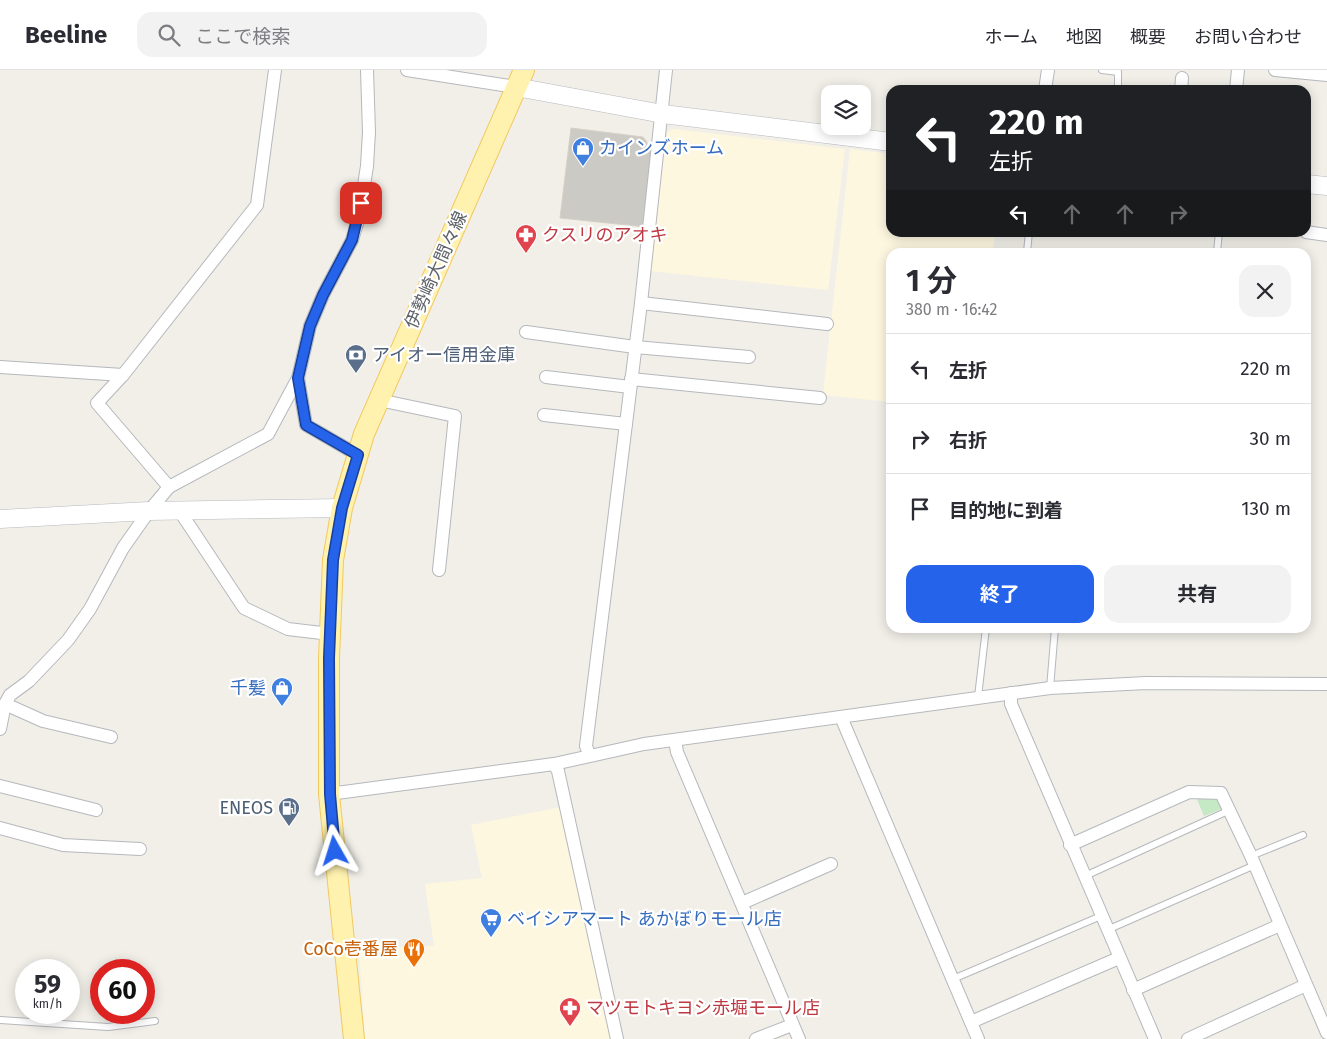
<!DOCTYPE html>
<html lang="ja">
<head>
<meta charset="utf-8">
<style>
  :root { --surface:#fff; --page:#f2f2f3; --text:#2b2b33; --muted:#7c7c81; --line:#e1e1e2; --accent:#2563eb }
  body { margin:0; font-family:"Fira Sans","Noto Sans JP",sans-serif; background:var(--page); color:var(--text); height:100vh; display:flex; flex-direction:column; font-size:19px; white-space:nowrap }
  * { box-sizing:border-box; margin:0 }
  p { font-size:16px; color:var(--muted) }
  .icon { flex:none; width:28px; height:28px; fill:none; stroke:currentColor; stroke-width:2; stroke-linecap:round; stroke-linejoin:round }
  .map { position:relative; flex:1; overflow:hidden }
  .sheet { position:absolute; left:886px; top:178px; width:425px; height:385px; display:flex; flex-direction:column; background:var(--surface); border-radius:15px; box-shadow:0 2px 12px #0003 }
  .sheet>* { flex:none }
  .hud { position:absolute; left:886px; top:15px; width:425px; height:152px; border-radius:15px; box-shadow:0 2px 12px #0003; background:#202124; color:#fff; overflow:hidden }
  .tools { position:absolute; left:821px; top:15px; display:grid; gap:10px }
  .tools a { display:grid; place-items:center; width:50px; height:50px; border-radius:10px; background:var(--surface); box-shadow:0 2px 12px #0003; font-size:25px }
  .speed { position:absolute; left:15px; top:889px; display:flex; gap:10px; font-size:25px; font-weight:700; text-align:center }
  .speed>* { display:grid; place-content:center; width:65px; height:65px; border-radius:50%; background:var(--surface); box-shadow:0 2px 12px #0003; line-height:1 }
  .speed small { font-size:12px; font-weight:400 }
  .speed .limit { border:8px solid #d22; background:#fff; color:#111 }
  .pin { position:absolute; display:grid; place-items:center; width:42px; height:42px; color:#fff; margin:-21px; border-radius:10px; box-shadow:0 2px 8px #0006 }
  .me { position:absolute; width:55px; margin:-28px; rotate:354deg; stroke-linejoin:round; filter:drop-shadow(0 0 4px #0008) }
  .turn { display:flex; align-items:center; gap:18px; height:105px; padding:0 20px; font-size:22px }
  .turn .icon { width:65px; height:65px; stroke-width:2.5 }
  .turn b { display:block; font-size:35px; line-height:42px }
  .lanes { display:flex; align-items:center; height:48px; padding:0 20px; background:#0003; justify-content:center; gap:25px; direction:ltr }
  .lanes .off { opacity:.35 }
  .round { display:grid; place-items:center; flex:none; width:52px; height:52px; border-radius:15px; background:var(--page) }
  .headline { display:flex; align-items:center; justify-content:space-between; height:85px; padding:0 20px }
  h1 { font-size:30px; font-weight:700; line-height:38px }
  .action { display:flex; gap:10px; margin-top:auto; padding:10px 20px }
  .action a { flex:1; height:58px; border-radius:15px; background:var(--accent); color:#fff; font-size:20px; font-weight:700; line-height:58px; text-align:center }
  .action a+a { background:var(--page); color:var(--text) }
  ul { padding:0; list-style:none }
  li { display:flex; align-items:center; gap:15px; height:70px; padding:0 20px; border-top:1px solid var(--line) }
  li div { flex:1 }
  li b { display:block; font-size:19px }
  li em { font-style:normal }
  header { display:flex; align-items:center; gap:30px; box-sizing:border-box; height:70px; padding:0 25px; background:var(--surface); border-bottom:1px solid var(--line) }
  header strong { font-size:24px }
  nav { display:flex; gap:28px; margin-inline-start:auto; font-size:18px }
  .search { width:350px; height:45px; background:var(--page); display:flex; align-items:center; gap:12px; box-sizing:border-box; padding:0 18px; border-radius:15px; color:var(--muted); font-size:19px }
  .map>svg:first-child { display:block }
</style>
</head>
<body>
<header>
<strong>Beeline</strong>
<div class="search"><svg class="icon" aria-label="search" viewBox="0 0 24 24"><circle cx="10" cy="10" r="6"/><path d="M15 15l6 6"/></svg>ここで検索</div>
<nav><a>ホーム</a><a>地図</a><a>概要</a><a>お問い合わせ</a></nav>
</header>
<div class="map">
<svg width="1327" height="969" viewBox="0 0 1327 969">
  <rect width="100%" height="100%" fill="#f1efe8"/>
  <g fill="#fef7e0">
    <path d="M 673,59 L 845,79 L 828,220 L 650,201 L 667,62 Z"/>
    <path d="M 850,79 L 891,84 L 891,162 L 995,163 L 993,179 L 1022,182 L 891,182 L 891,332 L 823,325 Z"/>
    <path d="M 561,737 L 565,767 L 611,969 L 365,969 L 359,878 L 434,876 L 425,814 L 482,808 L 471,755 Z"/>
  </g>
  <path fill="#c5e8c5" d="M 1219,725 L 1224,738 L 1204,746 L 1196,727 Z"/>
  <path fill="#cccac5" stroke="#d6d1c6" d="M 571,58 L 643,67 L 647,72 L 647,76 L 655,77 L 646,157 L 560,148 Z"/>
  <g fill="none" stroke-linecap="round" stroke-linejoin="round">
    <g stroke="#b5b8bc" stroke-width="8">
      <g id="lane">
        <path d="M 1102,0 L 1118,2 L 1118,20"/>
        <path d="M 1027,182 L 1029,162"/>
        <path d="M 1217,182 L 1219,162"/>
        <path d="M 1050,618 L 1055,558"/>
        <path d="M 978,627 L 986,558"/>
        <path d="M 1251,786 L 1303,765"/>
        <path d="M 1085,806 L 1230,740"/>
        <path d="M 1107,860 L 1255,795"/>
        <path d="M 953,909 L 1101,846"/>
        <path d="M 0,950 L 108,957 L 155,951"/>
      </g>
    </g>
    <g stroke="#b5b8bc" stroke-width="14">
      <g id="street">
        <path d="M 407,0 L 516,17"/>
        <path d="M 1275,0 L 1327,5"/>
        <path d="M 1045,20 L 1048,0"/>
        <path d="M 1181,20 L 1182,8"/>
        <path d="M 1236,20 L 1238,0"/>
        <path d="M 1306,162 L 1327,165"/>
        <path d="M 641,233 L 827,254"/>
        <path d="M 526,262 L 635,277 L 749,287"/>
        <path d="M 0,297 L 123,305 L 257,135 L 275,0"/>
        <path d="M 123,305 L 97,333 L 169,417"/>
        <path d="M 546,307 L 630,317"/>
        <path d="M 298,308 L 306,355 L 358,385"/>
        <path d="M 631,309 L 820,328"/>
        <path d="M 379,330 L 455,346 L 439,500"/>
        <path d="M 544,345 L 626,354"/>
        <path d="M 179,440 L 244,538 L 288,559 L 330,564"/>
        <path d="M 1011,623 L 1011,634 L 1155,969"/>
        <path d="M 5,634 L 43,651 L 111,667"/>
        <path d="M 841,647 L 978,969"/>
        <path d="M 0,659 L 5,634 L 10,625 L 29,611 L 68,570 L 90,539 L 123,478 L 149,441 L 169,417 L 268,364 L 298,308 L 310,256 L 323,225 L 352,170 L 359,147 L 367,96 L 369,62 L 367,0"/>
        <path d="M 675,670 L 677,682 L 799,969"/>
        <path d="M 589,684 L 586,676 L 641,233 L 666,0"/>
        <path d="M 554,694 L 558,701 L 617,969"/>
        <path d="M 0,716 L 96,740"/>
        <path d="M 329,724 L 554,694 L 644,674 L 1050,618 L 1146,613 L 1327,614"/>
        <path d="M 0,758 L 63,775 L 140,779"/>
        <path d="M 1070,775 L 1189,722 L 1221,723 L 1251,786 L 1327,963"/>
        <path d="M 742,833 L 831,794"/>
        <path d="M 1133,920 L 1280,855"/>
        <path d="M 971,952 L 1119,888"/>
        <path d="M 756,969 L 792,955"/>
        <path d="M 1188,969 L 1306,915"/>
      </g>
    </g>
    <g stroke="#b6babf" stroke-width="19">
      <g id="secondary">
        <path d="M 516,17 L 663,44 L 891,72"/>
        <path d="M 1306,114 L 1327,116"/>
        <path d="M 0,449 L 149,441 L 342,438"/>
      </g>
    </g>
    <g stroke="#f2c960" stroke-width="22">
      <path id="primary" d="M 354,969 L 329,724 L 329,588 L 333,490 L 342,438 L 364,364 L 524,0"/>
    </g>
    <use href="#lane" stroke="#fff" stroke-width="6"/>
    <use href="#street" stroke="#fff" stroke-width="12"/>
    <use href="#secondary" stroke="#fff" stroke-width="18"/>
    <use href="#primary" stroke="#fff2af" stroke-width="20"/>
  </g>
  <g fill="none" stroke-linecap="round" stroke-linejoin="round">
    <g stroke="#184099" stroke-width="12">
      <path id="route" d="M 335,781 L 330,724 L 329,588 L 333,490 L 342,438 L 358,385 L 306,355 L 298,308 L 310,256 L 323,225 L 352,170 L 361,133"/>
    </g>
    <use href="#route" stroke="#2563eb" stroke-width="9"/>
  </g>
  <defs>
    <g id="shop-pin" transform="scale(1.125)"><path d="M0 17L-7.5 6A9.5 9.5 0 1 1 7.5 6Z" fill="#3f7fe0" stroke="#fff"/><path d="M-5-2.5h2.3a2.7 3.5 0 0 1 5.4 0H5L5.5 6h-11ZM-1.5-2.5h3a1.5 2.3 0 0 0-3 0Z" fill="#fff"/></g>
    <g id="pharmacy-pin" transform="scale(1.125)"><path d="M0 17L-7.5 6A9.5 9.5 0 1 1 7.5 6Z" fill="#e0444e" stroke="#fff"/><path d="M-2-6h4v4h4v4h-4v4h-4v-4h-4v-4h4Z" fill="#fff"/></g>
    <g id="bank-pin" transform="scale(1.125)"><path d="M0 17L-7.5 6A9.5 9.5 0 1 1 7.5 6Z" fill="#5c6f8a" stroke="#fff"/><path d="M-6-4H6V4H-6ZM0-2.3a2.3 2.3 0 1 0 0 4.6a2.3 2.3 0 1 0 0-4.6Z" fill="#fff"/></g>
    <g id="fuel-pin" transform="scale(1.125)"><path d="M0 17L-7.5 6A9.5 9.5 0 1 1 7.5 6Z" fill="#5c6f8a" stroke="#fff"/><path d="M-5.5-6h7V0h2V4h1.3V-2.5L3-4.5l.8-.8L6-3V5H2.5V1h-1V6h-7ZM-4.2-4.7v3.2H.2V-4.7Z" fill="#fff"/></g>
    <g id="supermarket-pin" transform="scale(1.125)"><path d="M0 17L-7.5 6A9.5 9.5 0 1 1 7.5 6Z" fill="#3f7fe0" stroke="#fff"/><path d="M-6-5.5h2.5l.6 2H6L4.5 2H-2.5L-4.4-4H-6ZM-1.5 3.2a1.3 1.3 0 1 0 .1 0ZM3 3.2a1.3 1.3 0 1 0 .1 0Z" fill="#fff"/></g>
    <g id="restaurant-pin" transform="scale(1.125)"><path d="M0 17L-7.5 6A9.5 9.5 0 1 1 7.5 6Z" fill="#e8710a" stroke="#fff"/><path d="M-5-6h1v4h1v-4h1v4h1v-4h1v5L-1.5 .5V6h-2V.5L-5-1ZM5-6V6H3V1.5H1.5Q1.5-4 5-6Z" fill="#fff"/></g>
  </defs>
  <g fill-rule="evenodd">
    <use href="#shop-pin" x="583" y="78"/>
    <use href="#pharmacy-pin" x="526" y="165"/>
    <use href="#bank-pin" x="356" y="285"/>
    <use href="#shop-pin" x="282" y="618"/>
    <use href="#fuel-pin" x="289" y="738"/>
    <use href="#supermarket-pin" x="491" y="849"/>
    <use href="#restaurant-pin" x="414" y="879"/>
    <use href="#pharmacy-pin" x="570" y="938"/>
  </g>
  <g text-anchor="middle" stroke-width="4.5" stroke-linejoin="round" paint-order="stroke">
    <g font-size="18" fill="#366cbe" stroke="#fff" text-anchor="start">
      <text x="599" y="84">カインズホーム</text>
      <text x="266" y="624" text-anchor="end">千髪</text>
      <text x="507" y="855">ベイシアマート あかぼりモール店</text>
    </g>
    <g font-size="18" fill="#be3a42" stroke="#fff" text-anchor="start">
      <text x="542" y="171">クスリのアオキ</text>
      <text x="586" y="944">マツモトキヨシ赤堀モール店</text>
    </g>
    <g font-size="18" fill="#5f6368" stroke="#fff">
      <text transform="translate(436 200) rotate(-66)" y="6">伊勢崎大間々線</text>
    </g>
    <g font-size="18" fill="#4e5e75" stroke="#fff" text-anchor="start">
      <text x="372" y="291">アイオー信用金庫</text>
      <text x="273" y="744" text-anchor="end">ENEOS</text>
    </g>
    <g font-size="18" fill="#c56008" stroke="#fff" text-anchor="end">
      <text x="398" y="885">CoCo壱番屋</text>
    </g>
  </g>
</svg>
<div class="tools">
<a><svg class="icon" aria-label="layers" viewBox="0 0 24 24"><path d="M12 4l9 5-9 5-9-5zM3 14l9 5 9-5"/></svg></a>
</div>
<div class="speed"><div>59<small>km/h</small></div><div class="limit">60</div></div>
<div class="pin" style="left:361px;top:133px;background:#d93025"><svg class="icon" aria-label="arrive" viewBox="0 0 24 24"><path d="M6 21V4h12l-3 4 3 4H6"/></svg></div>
<svg class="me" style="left:335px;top:781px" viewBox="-20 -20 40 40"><path d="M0-17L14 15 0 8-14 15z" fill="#2563eb" stroke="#fff" stroke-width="4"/></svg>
<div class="hud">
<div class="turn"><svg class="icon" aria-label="left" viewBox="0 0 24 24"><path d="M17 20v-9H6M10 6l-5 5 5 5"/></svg><div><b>220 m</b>左折</div></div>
<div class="lanes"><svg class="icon" aria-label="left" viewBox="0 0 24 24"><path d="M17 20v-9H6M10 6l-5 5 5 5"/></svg><svg class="icon off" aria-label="ahead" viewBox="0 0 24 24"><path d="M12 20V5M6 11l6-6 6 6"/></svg><svg class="icon off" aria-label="ahead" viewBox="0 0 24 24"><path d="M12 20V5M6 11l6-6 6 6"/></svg><svg class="icon off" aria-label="right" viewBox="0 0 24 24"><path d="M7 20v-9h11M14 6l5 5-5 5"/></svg></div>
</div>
<section class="sheet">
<div class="headline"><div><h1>1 分</h1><p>380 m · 16:42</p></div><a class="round"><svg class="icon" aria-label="close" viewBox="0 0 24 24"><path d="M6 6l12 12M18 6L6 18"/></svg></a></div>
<ul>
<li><svg class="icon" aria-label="left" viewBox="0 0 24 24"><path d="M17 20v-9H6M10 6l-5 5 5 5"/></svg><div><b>左折</b></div><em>220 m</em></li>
<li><svg class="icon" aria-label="right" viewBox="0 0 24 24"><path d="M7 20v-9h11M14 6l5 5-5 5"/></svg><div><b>右折</b></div><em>30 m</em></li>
<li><svg class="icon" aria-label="arrive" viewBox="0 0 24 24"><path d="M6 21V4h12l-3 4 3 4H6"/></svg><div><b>目的地に到着</b></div><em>130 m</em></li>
</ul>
<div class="action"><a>終了</a><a>共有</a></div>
</section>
</div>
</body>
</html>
